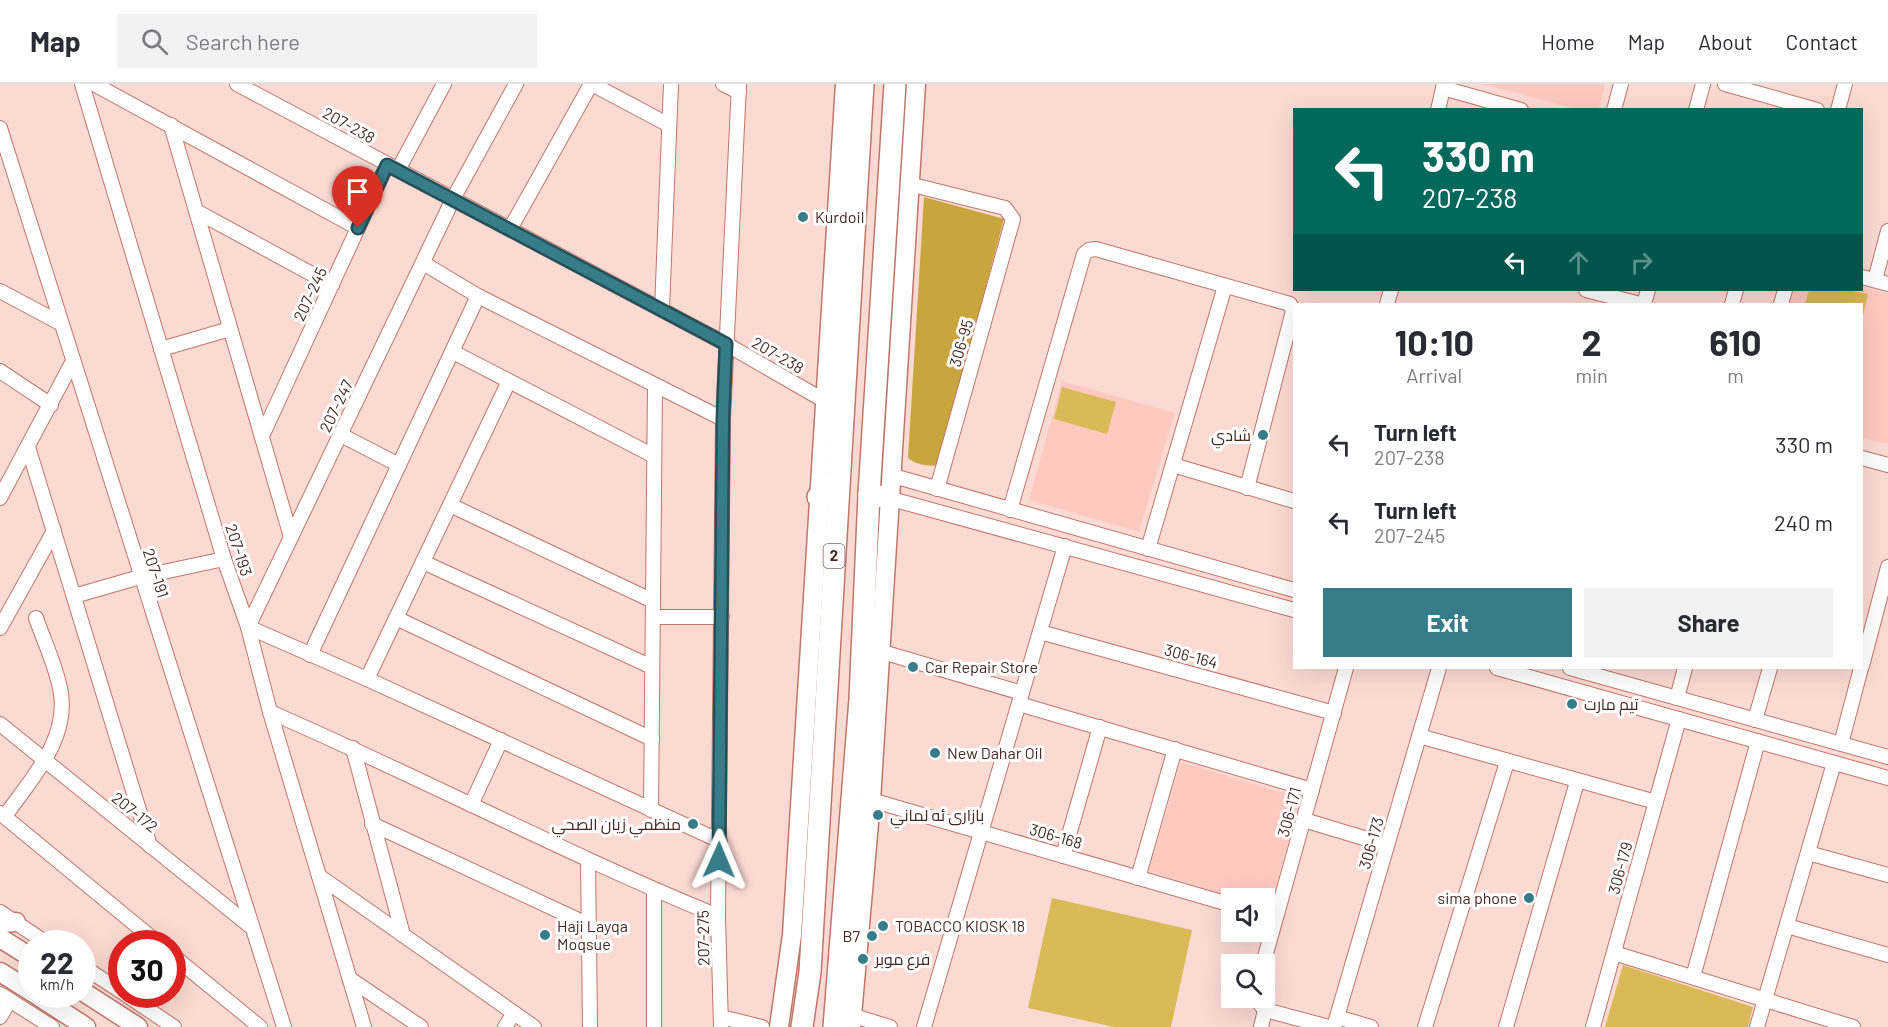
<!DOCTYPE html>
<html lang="en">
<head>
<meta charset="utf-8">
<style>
  :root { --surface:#fff; --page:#f2f2f3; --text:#2b2b33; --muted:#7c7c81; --line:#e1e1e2; --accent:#377d89 }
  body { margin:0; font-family:Barlow,Cairo,sans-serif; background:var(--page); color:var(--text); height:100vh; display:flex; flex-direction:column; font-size:22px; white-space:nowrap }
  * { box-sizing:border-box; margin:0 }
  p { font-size:20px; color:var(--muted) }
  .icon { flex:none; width:33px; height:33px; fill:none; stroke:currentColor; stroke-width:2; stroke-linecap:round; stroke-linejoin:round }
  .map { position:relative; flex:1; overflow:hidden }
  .drawer { position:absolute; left:1293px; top:219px; width:570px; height:366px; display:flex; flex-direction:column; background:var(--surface); border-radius:0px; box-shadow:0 6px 24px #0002 }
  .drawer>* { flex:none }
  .top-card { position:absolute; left:1293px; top:24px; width:570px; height:183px; border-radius:0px; box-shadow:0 6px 24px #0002; background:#00695c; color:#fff; overflow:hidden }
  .buttons { position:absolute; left:1221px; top:804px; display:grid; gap:12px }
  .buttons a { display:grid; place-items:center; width:54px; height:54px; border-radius:0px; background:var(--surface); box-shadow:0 6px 24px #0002; font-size:30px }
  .speed { position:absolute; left:18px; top:846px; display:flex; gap:12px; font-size:30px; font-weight:700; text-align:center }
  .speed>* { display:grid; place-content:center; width:78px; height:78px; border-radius:50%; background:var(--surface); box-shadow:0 6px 24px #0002; line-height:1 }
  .speed small { font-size:15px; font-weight:400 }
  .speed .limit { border:9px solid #d22; background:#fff; color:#111 }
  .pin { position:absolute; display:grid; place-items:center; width:51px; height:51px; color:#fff; margin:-62px -26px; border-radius:50% 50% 50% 0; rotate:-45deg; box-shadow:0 0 6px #0007 }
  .pin .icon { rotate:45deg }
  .me { position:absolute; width:66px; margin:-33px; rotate:1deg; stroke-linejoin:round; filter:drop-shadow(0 0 4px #0008) }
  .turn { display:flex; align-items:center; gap:21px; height:126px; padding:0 30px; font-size:27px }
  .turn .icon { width:78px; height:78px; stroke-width:2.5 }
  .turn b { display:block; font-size:42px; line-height:51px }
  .lanes { display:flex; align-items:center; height:57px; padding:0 30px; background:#0003; justify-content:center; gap:30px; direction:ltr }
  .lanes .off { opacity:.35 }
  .eta { display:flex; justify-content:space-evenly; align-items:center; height:102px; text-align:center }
  .eta b { font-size:36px; font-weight:700; line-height:42px }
  .cta { display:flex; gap:12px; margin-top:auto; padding:12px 30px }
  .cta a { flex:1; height:69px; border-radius:0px; background:var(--accent); color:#fff; font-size:24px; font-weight:700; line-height:69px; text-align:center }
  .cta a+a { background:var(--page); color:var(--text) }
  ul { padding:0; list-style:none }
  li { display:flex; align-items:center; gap:18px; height:78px; padding:0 30px }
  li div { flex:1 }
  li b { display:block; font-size:22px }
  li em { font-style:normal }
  header { display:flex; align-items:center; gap:36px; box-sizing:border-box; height:84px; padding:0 30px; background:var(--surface); border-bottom:2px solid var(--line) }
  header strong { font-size:28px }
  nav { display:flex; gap:33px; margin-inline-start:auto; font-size:21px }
  .search { width:420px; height:54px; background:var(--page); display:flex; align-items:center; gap:15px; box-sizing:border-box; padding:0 21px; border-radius:0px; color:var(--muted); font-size:22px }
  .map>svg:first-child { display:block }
</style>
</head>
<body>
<header>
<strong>Map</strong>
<div class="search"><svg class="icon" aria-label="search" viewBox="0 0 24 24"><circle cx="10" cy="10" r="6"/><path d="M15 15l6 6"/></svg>Search here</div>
<nav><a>Home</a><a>Map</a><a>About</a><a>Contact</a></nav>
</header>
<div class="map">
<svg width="1888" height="943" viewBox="0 0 1888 943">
  <rect width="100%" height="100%" fill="#fcdad4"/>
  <g fill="#fec9bf">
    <path d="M 1482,0 L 1605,0 L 1599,25 L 1579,26 Z"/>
    <path d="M 1862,202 L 1888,210 L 1888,360 L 1862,354 L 1862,220 L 1789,220 L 1793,206 L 1862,206 Z"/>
    <path d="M 1062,297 L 1175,329 L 1139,448 L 1029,416 Z"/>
    <path d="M 1181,678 L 1300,714 L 1270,825 L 1265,823 L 1264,814 L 1237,814 L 1149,787 Z"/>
  </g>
  <g fill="#dab957">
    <path d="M 1809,206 L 1849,206 L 1868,210 L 1862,236 L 1862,220 L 1805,220 Z"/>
    <path d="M 1062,303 L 1116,318 L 1107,350 L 1054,335 Z"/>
    <path d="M 1052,814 L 1192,846 L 1171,943 L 1114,943 L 1028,924 Z"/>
    <path d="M 1623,881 L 1753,923 L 1748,943 L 1605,943 Z"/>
  </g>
  <path fill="#c8a63d" d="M 924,113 L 1004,135 L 938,381 C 928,383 915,380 908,374 Z"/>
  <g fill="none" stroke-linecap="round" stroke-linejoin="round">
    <g stroke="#c07669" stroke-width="16">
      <g id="minor">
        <path d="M 82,0 L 224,475 L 248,543 L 270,628 L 364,943"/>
        <path d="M 94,0 L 358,144"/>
        <path d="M 237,0 L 726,260 L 825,317"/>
        <path d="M 516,0 L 453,115 L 248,543 L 367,595 L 720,757"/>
        <path d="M 592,0 L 669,41"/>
        <path d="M 723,0 L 739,8"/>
        <path d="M 1725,0 L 1817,26"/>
        <path d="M 1443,4 L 1521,26"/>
        <path d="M 1438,26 L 1444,0"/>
        <path d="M 1614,26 L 1621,0"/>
        <path d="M 1696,26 L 1703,0"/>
        <path d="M 1838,26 L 1845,0"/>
        <path d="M 171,41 L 291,453"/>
        <path d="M 0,44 L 284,943"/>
        <path d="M 398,86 L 444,0"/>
        <path d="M 909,100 L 1005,124 L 1013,135 L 937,405"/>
        <path d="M 196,127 L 332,201"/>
        <path d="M 510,145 L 591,0"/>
        <path d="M 423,179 L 478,212 L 723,335"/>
        <path d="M 1862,193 L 1888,200"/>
        <path d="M 1875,196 L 1888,147"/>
        <path d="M 1586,206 L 1640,220"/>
        <path d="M 0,207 L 60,239"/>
        <path d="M 1387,220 L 1391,206"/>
        <path d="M 1644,220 L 1648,206"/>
        <path d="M 1732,220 L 1736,206"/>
        <path d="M 1781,220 L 1785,206"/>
        <path d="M 662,225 L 671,0"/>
        <path d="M 161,265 L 230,245"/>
        <path d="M 453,268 L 654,372"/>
        <path d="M 0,287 L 51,321"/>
        <path d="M 341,351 L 399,381"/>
        <path d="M 262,352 L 387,81"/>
        <path d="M 28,363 L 150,762"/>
        <path d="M 1862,374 L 1888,381"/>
        <path d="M 1173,381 L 1294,417"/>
        <path d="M 890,391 L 1294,506"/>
        <path d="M 0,414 L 72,279"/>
        <path d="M 888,414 L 1294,526"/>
        <path d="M 450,421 L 653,517"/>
        <path d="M 1010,426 L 1084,170 L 1089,166 L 1096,165 L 1290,220 L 1293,227 L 1247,404"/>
        <path d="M 1148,465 L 1225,202"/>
        <path d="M 423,478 L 652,583"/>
        <path d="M 74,512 L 140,493 L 224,475"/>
        <path d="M 653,533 L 722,533"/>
        <path d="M 396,534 L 652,655"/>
        <path d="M 0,544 L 54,447"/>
        <path d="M 1040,548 L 1334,629"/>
        <path d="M 879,567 L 1022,609"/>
        <path d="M 310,571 L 478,212"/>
        <path d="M 1862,582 L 1888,483"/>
        <path d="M 1497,584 L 1888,694"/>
        <path d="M 1570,584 L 1888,673"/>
        <path d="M 367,595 L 509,297"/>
        <path d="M 1677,614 L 1685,584"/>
        <path d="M 1019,620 L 1312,706"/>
        <path d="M 270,628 C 420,693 566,770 718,832"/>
        <path d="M 1755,636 L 1770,584"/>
        <path d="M 0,640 L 250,842"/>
        <path d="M 1419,652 L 1656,718"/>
        <path d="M 1841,660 L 1861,584"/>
        <path d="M 353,664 L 403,851"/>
        <path d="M 871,716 L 1232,821"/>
        <path d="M 471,721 L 501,656"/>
        <path d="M 651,726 L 655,301"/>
        <path d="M 0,729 L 159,860"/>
        <path d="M 5,732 C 31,695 71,654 60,604 C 55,580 44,557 36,534"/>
        <path d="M 1304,736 L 1387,761"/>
        <path d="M 372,740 L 589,841"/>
        <path d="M 1808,769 L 1888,791"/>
        <path d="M 1063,772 L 1100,643"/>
        <path d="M 588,777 L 590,943"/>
        <path d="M 319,792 L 534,943"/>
        <path d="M 1138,794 L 1175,665"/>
        <path d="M 0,828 L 48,860"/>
        <path d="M 1787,842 L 1888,871"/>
        <path d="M 1614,869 L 1853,943"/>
        <path d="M 172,871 L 260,943"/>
        <path d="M 1263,880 L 1346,584"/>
        <path d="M 82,882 L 122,908"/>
        <path d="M 1693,893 L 1758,657"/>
        <path d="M 350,895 L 421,943"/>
        <path d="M 0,910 L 52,943"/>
        <path d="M 125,910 L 174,943"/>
        <path d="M 1255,914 L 1265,926 L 1329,943"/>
        <path d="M 844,929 L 890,943"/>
        <path d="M 0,933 L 10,916"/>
        <path d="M 721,933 L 762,943"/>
        <path d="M 1337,933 L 1371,943"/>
        <path d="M 505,943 L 514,929"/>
        <path d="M 654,943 L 654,806"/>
        <path d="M 721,943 L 718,832 L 723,335 L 739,0"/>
        <path d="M 924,943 L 1065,462"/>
        <path d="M 1261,943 L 1265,926"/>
        <path d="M 1334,943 L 1439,584"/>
        <path d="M 1425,943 L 1507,678"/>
        <path d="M 1506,943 L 1577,698"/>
        <path d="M 1593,943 L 1679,635"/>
        <path d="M 1757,943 L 1834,679"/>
      </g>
    </g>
    <g stroke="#c07669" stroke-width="21">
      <g id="major">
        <path d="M 0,839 L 16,838"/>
        <path d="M 0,854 L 32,874"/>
        <path d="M 0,888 L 32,908"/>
        <path d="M 82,907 L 138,943"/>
        <path d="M 35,910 L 86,943"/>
        <path d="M 779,943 L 792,851 L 845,0"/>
        <path d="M 851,943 L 871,716 L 916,0"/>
      </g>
    </g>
    <g stroke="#c07669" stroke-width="24">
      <g id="highway">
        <path d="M 869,410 L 888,414"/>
        <path d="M 818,413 L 838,414"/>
        <path d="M 802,943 L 810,888 L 863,0"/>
        <path d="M 834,943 L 860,615 L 869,410 L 895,0"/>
      </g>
    </g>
    <use href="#minor" stroke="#fff" stroke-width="14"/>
    <use href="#major" stroke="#fff" stroke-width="18"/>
    <use href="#highway" stroke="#fff" stroke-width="21"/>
  </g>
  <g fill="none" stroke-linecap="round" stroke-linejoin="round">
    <g stroke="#245159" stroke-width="15">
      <path id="route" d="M 358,144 L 387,81 L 726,260 L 723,335 L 719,776"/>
    </g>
    <use href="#route" stroke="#377d89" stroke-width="10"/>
  </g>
  <g fill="#377d89" stroke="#fff" stroke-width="2">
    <circle cx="803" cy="133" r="6"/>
    <circle cx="1263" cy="351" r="6"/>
    <circle cx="913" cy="583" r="6"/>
    <circle cx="1572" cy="620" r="6"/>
    <circle cx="935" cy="669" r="6"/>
    <circle cx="878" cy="731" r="6"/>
    <circle cx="693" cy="740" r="6"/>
    <circle cx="1529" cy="814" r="6"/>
    <circle cx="883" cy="842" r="6"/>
    <circle cx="545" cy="851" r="6"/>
    <circle cx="872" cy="852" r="6"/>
    <circle cx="863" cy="875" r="6"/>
  </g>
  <g text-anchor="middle" stroke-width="6" stroke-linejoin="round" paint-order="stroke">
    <rect fill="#fff" stroke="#7e6864" stroke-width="1.5" x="823.5" y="460" width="21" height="24" rx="4.5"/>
    <g font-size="15" font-weight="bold" fill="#472822">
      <text x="834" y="477">2</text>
    </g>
    <g font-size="16" fill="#472822" stroke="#fff">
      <text transform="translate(349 41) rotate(29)" y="6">207-238</text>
      <text transform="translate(310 210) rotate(-65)" y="6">207-245</text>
      <text transform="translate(961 259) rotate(-74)" y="6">306-95</text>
      <text transform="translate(778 271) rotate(30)" y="6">207-238</text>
      <text transform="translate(336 322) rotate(-64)" y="6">207-247</text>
      <text transform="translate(239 466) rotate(72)" y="6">207-193</text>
      <text transform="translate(156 489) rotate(72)" y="6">207-191</text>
      <text transform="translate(1191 572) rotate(15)" y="6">306-164</text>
      <text transform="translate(135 728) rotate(39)" y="6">207-172</text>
      <text transform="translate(1289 728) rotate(-75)" y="6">306-171</text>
      <text transform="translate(1056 752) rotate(16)" y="6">306-168</text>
      <text transform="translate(1371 759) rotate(-74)" y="6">306-173</text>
      <text transform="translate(1620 784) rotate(-75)" y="6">306-179</text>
      <text transform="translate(703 854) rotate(-91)" y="6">207-275</text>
    </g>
    <g font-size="16" fill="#472822" stroke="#fff" text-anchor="start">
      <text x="815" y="139">Kurdoil</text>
      <text x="1251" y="357" text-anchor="end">شادي</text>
      <text x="925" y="589">Car Repair Store</text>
      <text x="1584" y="626">تيم مارت</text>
      <text x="947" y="675">New Dahar Oil</text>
      <text x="890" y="737">بازارى ئه لماني</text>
      <text x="681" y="746" text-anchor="end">منظمي زيان الصحي</text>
      <text x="1517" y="820" text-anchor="end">sima phone</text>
      <text x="557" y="848">Haji Layqa<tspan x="557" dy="18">Moqsue</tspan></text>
      <text x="895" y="848">TOBACCO KIOSK 18</text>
      <text x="860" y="858" text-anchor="end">B7</text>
      <text x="875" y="881">فرع موبر</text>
    </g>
  </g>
</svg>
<div class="buttons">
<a><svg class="icon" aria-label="sound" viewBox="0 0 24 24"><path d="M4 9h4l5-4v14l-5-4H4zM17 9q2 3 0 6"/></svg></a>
<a><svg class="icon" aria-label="search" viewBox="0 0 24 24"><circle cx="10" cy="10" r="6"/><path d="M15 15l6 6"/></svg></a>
</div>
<div class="speed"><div>22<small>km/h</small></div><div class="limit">30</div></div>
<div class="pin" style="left:358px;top:144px;background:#d93025"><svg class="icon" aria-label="arrive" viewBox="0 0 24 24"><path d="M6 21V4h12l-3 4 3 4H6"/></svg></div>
<svg class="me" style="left:719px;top:776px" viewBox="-20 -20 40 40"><path d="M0-17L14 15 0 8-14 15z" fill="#377d89" stroke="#fff" stroke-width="4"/></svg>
<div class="top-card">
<div class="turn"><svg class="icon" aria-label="left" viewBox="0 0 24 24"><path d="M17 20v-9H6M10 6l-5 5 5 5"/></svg><div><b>330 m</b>207-238</div></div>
<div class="lanes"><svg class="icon" aria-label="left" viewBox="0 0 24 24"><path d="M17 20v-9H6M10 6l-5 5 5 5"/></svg><svg class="icon off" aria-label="ahead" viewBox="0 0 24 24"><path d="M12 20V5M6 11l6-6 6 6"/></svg><svg class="icon off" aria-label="right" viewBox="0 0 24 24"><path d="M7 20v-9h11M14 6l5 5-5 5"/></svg></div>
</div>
<section class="drawer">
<div class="eta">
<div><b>10:10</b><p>Arrival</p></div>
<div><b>2</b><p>min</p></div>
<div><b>610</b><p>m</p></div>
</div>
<ul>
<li><svg class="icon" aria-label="left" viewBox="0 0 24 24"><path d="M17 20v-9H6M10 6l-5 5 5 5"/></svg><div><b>Turn left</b><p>207-238</p></div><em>330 m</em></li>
<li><svg class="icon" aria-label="left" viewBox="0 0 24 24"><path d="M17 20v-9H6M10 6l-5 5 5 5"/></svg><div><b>Turn left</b><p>207-245</p></div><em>240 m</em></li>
</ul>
<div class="cta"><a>Exit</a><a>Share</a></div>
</section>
</div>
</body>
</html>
